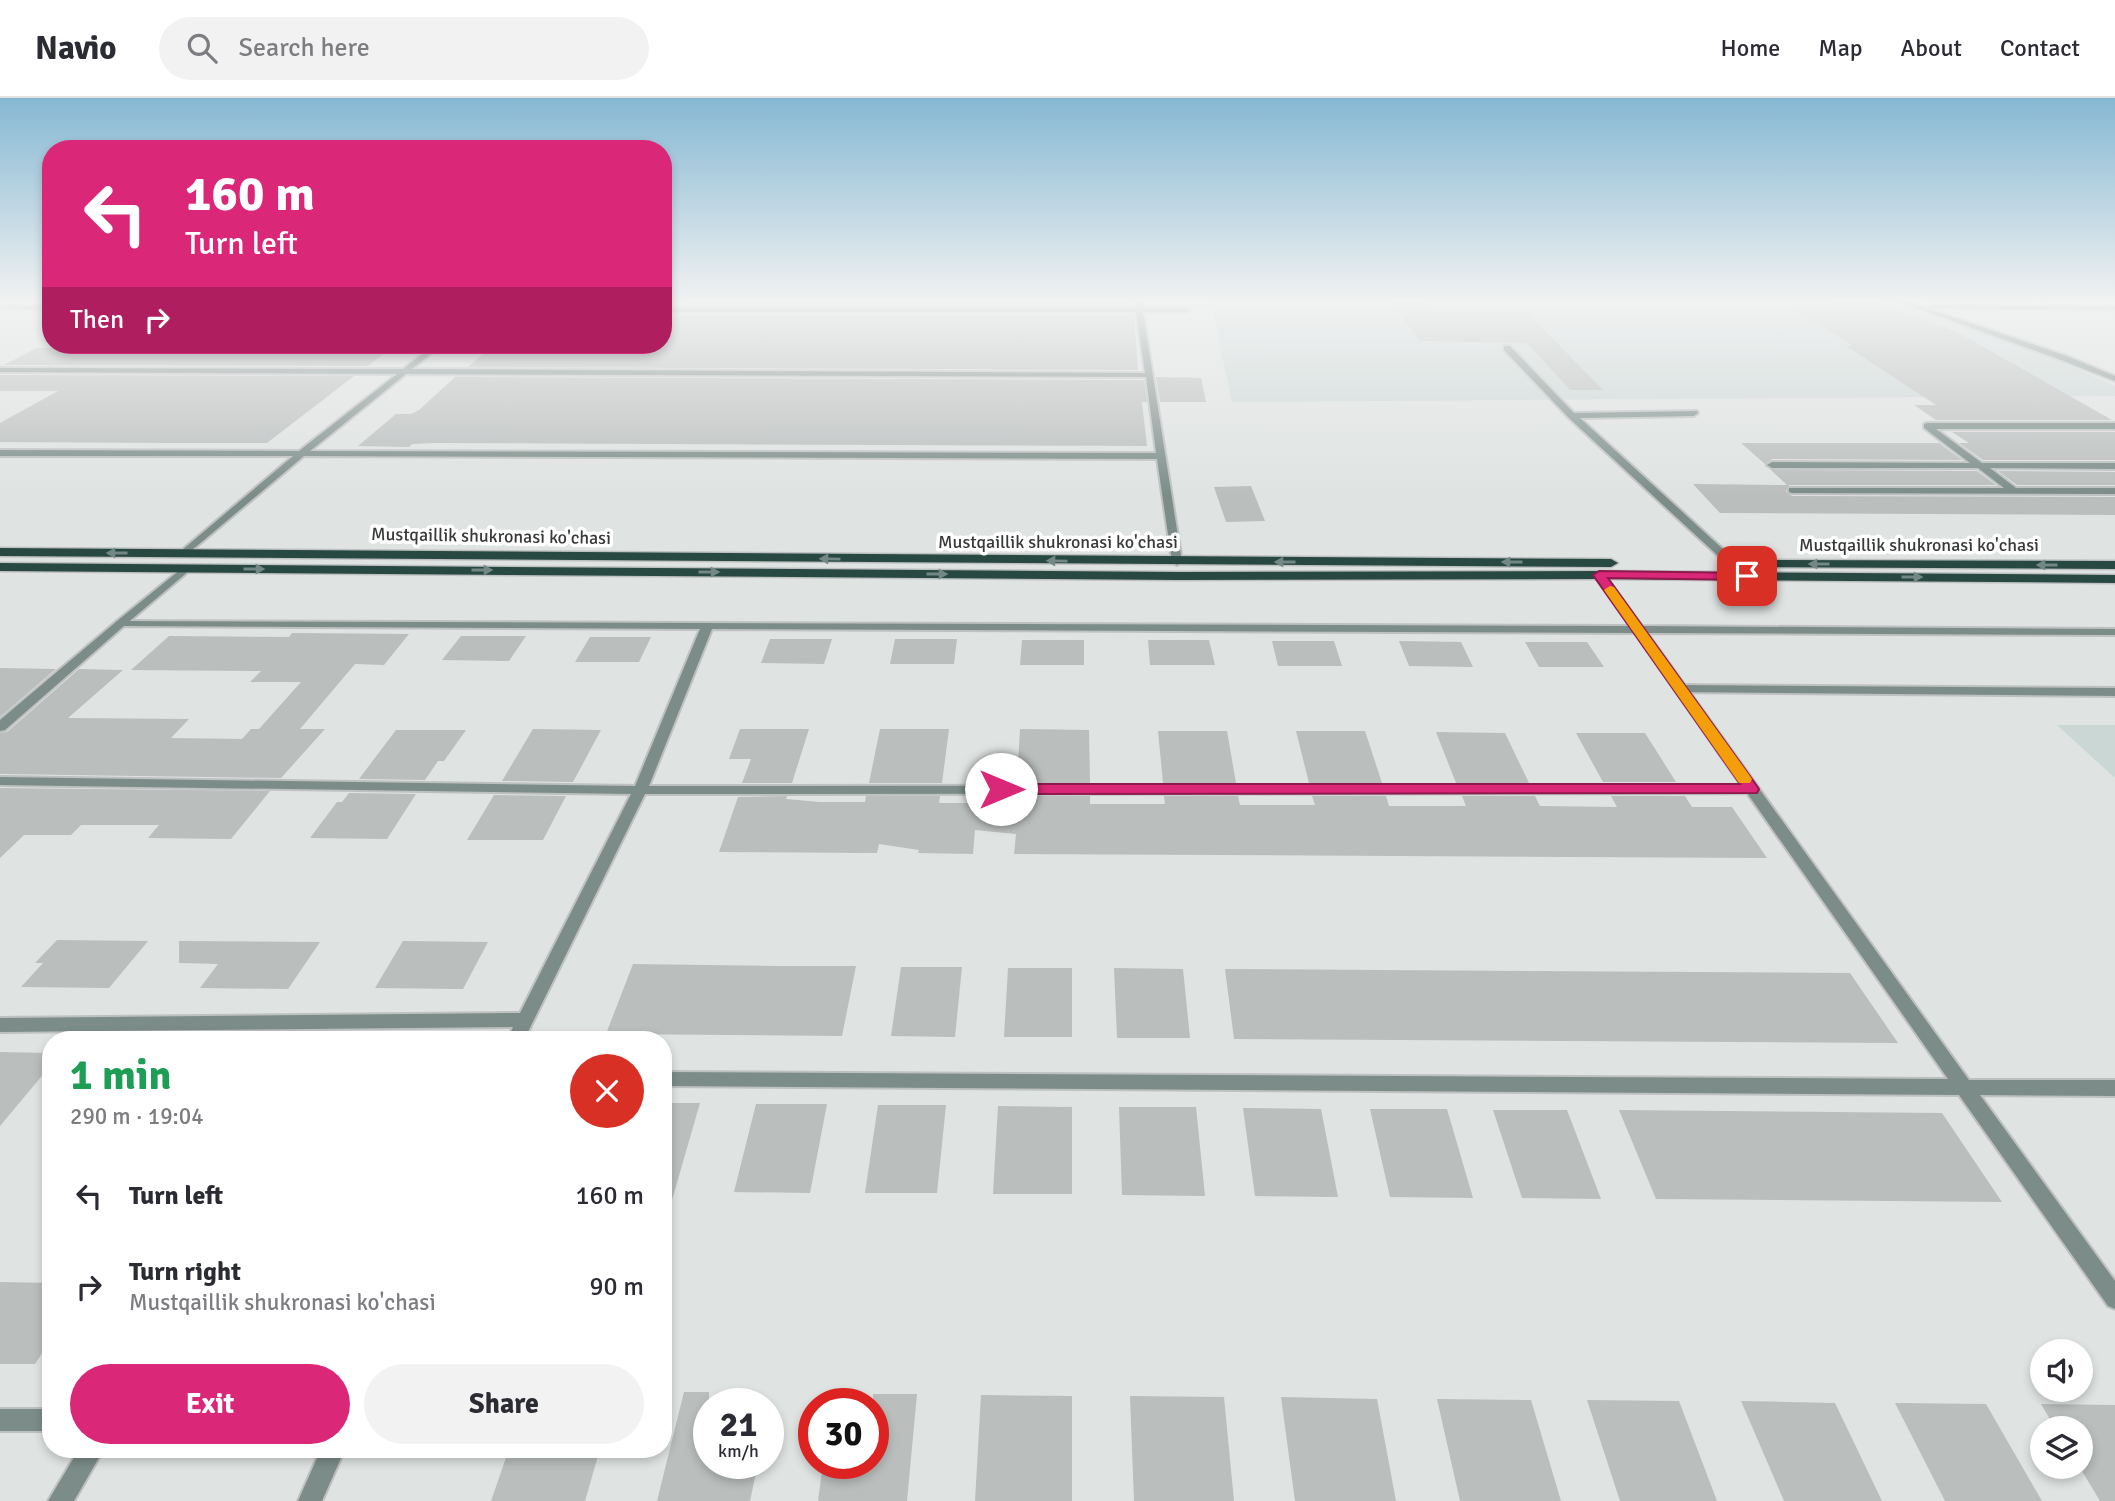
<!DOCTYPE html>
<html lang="en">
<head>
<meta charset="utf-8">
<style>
  :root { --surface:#fff; --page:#f2f2f3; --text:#2b2b33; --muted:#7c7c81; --line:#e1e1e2; --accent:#db2777 }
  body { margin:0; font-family:Signika,sans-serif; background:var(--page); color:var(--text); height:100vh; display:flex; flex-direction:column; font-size:26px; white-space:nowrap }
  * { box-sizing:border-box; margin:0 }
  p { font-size:23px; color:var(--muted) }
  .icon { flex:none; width:38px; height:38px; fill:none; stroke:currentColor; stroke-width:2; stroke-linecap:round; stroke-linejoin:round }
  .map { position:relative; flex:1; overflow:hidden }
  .sheet { position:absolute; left:42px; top:933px; width:630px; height:427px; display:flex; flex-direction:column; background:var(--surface); border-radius:28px; box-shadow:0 4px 10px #0003 }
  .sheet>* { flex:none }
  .banner { position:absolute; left:42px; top:42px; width:630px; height:214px; border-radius:28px; box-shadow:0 4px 10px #0003; background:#db2777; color:#fff; overflow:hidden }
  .tools { position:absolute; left:2030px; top:1241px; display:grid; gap:14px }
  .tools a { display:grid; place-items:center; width:63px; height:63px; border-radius:50%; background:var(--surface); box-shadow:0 4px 10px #0003; font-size:35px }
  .speed { position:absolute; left:693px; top:1290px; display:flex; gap:14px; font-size:35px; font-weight:700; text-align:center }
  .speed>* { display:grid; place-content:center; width:91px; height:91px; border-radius:50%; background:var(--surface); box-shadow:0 4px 10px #0003; line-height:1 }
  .speed small { font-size:18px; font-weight:400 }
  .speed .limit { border:10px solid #d22; background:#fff; color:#111 }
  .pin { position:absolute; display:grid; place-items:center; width:60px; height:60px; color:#fff; margin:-30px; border-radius:14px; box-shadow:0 4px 10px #0006 }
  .me { position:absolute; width:77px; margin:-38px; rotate:90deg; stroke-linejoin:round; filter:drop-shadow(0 0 5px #0008) }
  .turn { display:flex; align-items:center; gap:24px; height:147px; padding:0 28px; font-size:32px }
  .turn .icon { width:91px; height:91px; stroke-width:2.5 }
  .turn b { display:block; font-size:49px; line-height:60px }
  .then { display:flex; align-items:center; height:66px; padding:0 28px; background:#0003; gap:14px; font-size:26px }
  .round { display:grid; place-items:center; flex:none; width:74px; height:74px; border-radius:37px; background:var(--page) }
  .overview { display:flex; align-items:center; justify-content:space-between; height:119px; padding:0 28px }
  h1 { font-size:42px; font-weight:700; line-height:52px; color:#1e9e55 }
  .cta { display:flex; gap:14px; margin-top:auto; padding:14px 28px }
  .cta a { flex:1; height:80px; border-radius:42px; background:var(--accent); color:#fff; font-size:28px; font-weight:700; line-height:80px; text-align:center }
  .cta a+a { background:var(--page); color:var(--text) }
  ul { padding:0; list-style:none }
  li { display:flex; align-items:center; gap:21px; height:91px; padding:0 28px }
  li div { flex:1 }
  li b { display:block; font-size:26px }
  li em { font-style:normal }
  header { display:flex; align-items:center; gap:42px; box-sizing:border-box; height:98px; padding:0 35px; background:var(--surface); border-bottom:2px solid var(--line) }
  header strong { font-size:33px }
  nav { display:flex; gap:38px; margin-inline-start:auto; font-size:24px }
  .search { width:490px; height:63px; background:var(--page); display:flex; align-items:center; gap:18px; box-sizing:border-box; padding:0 24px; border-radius:38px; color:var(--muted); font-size:26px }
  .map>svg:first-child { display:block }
</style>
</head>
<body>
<header>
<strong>Navio</strong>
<div class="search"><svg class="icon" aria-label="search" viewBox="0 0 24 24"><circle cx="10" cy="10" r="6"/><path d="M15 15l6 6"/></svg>Search here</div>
<nav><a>Home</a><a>Map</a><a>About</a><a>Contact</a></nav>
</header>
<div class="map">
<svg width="2115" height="1403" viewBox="0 0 2115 1403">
  <rect width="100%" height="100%" fill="#dfe3e2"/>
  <g fill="#cbd7d5">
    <path d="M 1210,201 L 1882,201 L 2051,259 L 2115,288 L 2115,298 L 1232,304 Z"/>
    <path d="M 2057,627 L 2115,627 L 2115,680 Z"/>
  </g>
  <g fill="#babebd">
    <path d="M 688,201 L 1126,201 L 1133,207 L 683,207 Z"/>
    <path d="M 1389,201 L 1421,201 L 1432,215 L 1528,215 L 1603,292 L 1570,292 L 1527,245 L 1420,243 Z"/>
    <path d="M 1864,201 L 1957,234 L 2112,322 L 1936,322 L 1914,307 L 1936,307 L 1846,248 L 1853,248 L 1793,210 Z"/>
    <path d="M 675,217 L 1134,217 L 1138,272 L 468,269 L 487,252 L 646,253 L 651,247 L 663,247 L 663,231 Z"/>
    <path d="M 37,250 L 349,251 L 389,252 L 368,268 L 4,267 Z"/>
    <path d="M 0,277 L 354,278 L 267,345 L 171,345 L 0,344 L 0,325 L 58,293 L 0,293 Z"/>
    <path d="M 455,279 L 1144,282 L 1147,304 L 1142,304 L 1147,348 L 435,345 L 412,346 L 409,349 L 358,348 L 396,316 L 411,316 L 419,312 Z"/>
    <path d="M 1156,279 L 1201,280 L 1206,304 L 1160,304 Z"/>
    <path d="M 1952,334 L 2115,334 L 2115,362 L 1983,362 L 1959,345 L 1969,345 Z"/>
    <path d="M 1741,345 L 1939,345 L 1962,362 L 1772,361 L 1765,366 Z"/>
    <path d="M 1771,372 L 1977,373 L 1996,387 L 1789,387 L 1786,394 L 1792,398 L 2115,399 L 2115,417 L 1720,415 L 1693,386 L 1787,387 Z"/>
    <path d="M 1998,373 L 2115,374 L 2115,387 L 2017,387 Z"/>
    <path d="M 1251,388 L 1265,423 L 1226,424 L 1214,389 Z"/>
    <path d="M 292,535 L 409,536 L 384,567 L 355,566 L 300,631 L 325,631 L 281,680 L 0,676 L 0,635 L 7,634 L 79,571 L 123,572 L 68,620 L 189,621 L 171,640 L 242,641 L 251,631 L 259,631 L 301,584 L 250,584 L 261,573 L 131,572 L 169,538 L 289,539 Z"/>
    <path d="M 461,538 L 526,538 L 509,563 L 442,562 Z"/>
    <path d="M 590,539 L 651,539 L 639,564 L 575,564 Z"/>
    <path d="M 770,541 L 832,541 L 824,566 L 761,565 Z"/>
    <path d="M 895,541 L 957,541 L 954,566 L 890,566 Z"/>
    <path d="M 1022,542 L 1084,542 L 1084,567 L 1020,567 Z"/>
    <path d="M 1148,542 L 1209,542 L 1215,567 L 1150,567 Z"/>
    <path d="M 1272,543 L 1334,543 L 1342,568 L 1278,568 Z"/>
    <path d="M 1399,543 L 1461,544 L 1473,569 L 1409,568 Z"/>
    <path d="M 1525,544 L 1587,544 L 1604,569 L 1539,569 Z"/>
    <path d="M 0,570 L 56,571 L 0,619 Z"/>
    <path d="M 533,631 L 601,632 L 573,684 L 502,683 Z"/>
    <path d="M 740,631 L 809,631 L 792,685 L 742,685 L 751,661 L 729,661 Z"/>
    <path d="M 880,631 L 949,631 L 942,685 L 869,685 Z"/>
    <path d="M 1020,631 L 1089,632 L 1090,685 L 1017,685 Z"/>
    <path d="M 396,632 L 466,632 L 444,663 L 438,663 L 425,682 L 359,681 Z"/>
    <path d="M 1158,633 L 1227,633 L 1236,685 L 1163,685 Z"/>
    <path d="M 1296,633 L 1365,633 L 1382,685 L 1309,685 Z"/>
    <path d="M 1436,634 L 1505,635 L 1529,685 L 1456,685 Z"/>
    <path d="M 1576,635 L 1645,635 L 1676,684 L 1603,684 Z"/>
    <path d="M 0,690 L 270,693 L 231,741 L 148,740 L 159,727 L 81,727 L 71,737 L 24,737 L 0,760 Z"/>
    <path d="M 349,695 L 416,696 L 387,741 L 310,740 L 337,704 L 342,704 Z"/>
    <path d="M 494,697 L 566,698 L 543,742 L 467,742 Z"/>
    <path d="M 787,698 L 786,701 L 820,704 L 865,704 L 866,698 L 940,698 L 939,705 L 1016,705 L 1016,698 L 1090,698 L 1090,706 L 1165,706 L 1164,698 L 1238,698 L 1240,707 L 1315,707 L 1312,698 L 1386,698 L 1389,708 L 1466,708 L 1462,698 L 1535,698 L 1540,708 L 1617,709 L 1611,698 L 1685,698 L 1692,709 L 1732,709 L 1767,760 L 1014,756 L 1016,736 L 975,732 L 973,756 L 918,755 L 919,752 L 879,746 L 877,755 L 719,754 L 738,699 Z"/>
    <path d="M 57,842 L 148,843 L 109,890 L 21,889 L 43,865 L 35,865 Z"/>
    <path d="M 179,843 L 320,844 L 288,891 L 200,890 L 218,866 L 179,865 Z"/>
    <path d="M 403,843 L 488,844 L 463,891 L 375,890 Z"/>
    <path d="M 633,866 L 774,868 L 856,868 L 842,938 L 606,936 Z"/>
    <path d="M 901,869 L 962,869 L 955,939 L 891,938 Z"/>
    <path d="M 1008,870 L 1072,870 L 1072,939 L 1004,939 Z"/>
    <path d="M 1114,870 L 1183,871 L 1190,940 L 1117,940 Z"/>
    <path d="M 1225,871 L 1850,875 L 1898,945 L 1234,941 Z"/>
    <path d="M 0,954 L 51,955 L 51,967 L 0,1028 Z"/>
    <path d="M 663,1005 L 700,1005 L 670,1109 L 663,1108 Z"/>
    <path d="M 756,1006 L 827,1006 L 810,1095 L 734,1094 Z"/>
    <path d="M 878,1007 L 946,1007 L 937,1095 L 865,1095 Z"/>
    <path d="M 998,1008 L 1072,1009 L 1072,1096 L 993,1096 Z"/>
    <path d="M 1119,1009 L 1196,1009 L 1205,1098 L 1122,1097 Z"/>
    <path d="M 1243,1010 L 1321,1011 L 1338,1099 L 1255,1098 Z"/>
    <path d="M 1370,1011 L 1447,1011 L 1473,1100 L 1390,1099 Z"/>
    <path d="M 1493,1012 L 1567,1012 L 1601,1101 L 1522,1100 Z"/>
    <path d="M 1619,1012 L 1942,1015 L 2002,1104 L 1656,1101 Z"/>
    <path d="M 0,1184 L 51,1185 L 51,1242 L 35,1266 L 0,1266 Z"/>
    <path d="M 684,1294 L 709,1294 L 709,1365 L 758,1365 L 750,1403 L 657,1403 Z"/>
    <path d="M 873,1296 L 917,1296 L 907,1403 L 818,1403 L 823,1365 L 873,1365 Z"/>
    <path d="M 981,1297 L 1072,1298 L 1072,1403 L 975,1403 Z"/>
    <path d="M 1130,1298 L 1224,1299 L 1234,1403 L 1134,1403 Z"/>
    <path d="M 1281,1299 L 1377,1301 L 1396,1403 L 1295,1403 Z"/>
    <path d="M 1437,1301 L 1531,1302 L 1561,1403 L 1460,1403 Z"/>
    <path d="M 1587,1302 L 1679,1303 L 1717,1403 L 1620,1403 Z"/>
    <path d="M 1741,1303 L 1835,1305 L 1882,1403 L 1784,1403 Z"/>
    <path d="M 1895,1305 L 1986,1306 L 2042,1403 L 1945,1403 Z"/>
    <path d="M 2041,1306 L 2115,1307 L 2115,1403 L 2100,1403 L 2079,1368 L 2081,1330 L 2055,1330 Z"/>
    <path d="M 509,1351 L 600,1351 L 585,1403 L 491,1403 Z"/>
  </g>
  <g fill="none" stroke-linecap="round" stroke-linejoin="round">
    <g stroke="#bec1c0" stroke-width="4">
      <g id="lane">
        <path d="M 1135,201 L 1141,201 L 1143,210 L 1187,210 L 1190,212 L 1187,214 L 1143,214 L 1182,464 L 1177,467 L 1172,464 L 1157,361 L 304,358 L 185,458 L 180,455 L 181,453 L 293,358 L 0,358 L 0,352 L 299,353 L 397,276 L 0,274 L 0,270 L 403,271 L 434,247 L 442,247 L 412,271 L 1145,275 L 1136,214 L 663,214 L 663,210 L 1136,210 ZM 406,276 L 1146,279 L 1156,355 L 310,353 Z"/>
        <path d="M 1891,201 L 1900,201 L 2067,258 L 2115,278 L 2115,283 L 2061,262 Z"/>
        <path d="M 3,207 L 51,208 L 51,212 L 1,210 Z"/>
        <path d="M 1931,207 L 2115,208 L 2115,212 L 1929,210 Z"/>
        <path d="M 1504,248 L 1510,248 L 1574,315 L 1697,313 L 1698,315 L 1694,318 L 1580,320 L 1737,464 L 1737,468 L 1729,468 L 1569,320 L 1504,252 Z"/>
        <path d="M 2115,325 L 2115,331 L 1936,331 L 1982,365 L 2115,365 L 2115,371 L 1990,370 L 2016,390 L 2115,390 L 2115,396 L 1792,395 L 1789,394 L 1789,390 L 2004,390 L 1978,370 L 1772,370 L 1767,367 L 1772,364 L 1970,365 L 1924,330 L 1924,326 L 1927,325 Z"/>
        <path d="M 186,467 L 190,468 L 190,472 L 125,527 L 117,527 L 117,523 Z"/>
        <path d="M 1680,587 L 2115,590 L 2115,598 L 1676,594 L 1674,591 L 1676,588 Z"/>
      </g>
    </g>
    <g stroke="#bec1c0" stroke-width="4">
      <g id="street">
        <path d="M 1599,474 L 1603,475 L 1642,528 L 2115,531 L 2115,537 L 1647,535 L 1969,982 L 2115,982 L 2115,998 L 1980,997 L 2115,1183 L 2115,1211 L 2108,1208 L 1959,997 L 663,988 L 663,974 L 1948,981 L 1747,695 L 645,696 L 524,942 L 507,942 L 513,929 L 0,934 L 0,920 L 520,915 L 631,696 L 0,687 L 0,679 L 635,688 L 700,531 L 124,528 L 5,632 L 0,633 L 0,622 L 117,523 L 1630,528 L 1594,477 ZM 712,531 L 1635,535 L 1741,687 L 649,688 Z"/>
        <rect x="0" y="1311" width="51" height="22"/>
        <path d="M 79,1351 L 104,1351 L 74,1403 L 48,1403 Z"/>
        <path d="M 321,1351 L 345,1351 L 322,1403 L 298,1403 Z"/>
      </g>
    </g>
    <g stroke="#bec1c0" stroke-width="3">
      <g id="primary">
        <path d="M 0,450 L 1611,461 L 1618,465 L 1611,469 L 0,458 Z"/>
        <path d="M 1734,462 L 2115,463 L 2115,471 L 1729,469 L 1727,466 Z"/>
        <path d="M 0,465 L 1179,474 L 1599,473 L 2115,477 L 2115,485 L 1599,481 L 1179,482 L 0,473 Z"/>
      </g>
    </g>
    <use href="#lane" fill="#7c8d89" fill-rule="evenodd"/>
    <use href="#street" fill="#7c8d89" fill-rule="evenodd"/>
    <use href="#primary" fill="#284842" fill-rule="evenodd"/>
  </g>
  <defs><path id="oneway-solid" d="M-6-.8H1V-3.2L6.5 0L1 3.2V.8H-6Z" transform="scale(1.75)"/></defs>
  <g fill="#738884">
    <use href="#oneway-solid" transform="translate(117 455) rotate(-180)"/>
    <use href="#oneway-solid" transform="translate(830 461) rotate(-179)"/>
    <use href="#oneway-solid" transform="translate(1057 463) rotate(-179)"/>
    <use href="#oneway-solid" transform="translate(1285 464) rotate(-180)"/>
    <use href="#oneway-solid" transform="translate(1512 464) rotate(-180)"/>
    <use href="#oneway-solid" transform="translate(1819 466) rotate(-180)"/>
    <use href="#oneway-solid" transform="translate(2047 467) rotate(-180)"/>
    <use href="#oneway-solid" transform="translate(254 471)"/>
    <use href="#oneway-solid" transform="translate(482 472)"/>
    <use href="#oneway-solid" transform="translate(709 474)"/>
    <use href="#oneway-solid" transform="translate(937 476)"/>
    <use href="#oneway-solid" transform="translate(1912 479)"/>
  </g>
  <linearGradient id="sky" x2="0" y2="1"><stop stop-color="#86b8d3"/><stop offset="0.51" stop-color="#f1f2f2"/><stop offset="1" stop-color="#f1f2f2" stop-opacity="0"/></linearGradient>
  <rect width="2115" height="397" fill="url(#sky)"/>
  <path fill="#db2777" stroke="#8e194d" stroke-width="2" d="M 1599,473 L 1751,475 L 1753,478 L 1747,482 L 1608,480 L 1757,688 L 1759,691 L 1757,695 L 1001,696 L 993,691 L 1001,686 L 1740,686 L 1593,477 Z"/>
  <path fill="#f59e0b" d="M 1610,488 L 1614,489 L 1750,678 L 1752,681 L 1750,685 L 1739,685 L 1604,492 Z"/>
  <g text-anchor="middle" stroke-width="7" stroke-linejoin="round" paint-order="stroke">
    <g font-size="18" fill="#383a39" stroke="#fff">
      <text transform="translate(491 438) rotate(1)" y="6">Mustqaillik shukronasi ko'chasi</text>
      <text x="1058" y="450">Mustqaillik shukronasi ko'chasi</text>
      <text x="1919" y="453">Mustqaillik shukronasi ko'chasi</text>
    </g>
  </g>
</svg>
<div class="tools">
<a><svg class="icon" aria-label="sound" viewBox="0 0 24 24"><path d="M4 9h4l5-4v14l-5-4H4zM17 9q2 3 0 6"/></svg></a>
<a><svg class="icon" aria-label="layers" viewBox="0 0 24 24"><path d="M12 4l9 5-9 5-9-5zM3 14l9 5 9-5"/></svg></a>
</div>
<div class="speed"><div>21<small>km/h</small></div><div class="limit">30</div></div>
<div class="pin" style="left:1747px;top:478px;background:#d93025"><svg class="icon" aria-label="arrive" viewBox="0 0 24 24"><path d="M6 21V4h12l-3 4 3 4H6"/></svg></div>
<svg class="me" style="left:1001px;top:691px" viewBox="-20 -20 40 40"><circle r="19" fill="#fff"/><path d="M0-13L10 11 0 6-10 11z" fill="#db2777"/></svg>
<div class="banner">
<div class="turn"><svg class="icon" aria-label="left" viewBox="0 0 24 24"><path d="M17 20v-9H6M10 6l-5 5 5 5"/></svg><div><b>160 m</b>Turn left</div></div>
<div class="then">Then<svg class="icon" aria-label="right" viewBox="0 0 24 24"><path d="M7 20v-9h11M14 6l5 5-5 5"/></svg></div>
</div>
<section class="sheet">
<div class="overview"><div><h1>1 min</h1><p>290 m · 19:04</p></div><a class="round" style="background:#d93025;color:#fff"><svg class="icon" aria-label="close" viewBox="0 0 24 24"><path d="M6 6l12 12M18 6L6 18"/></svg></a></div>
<ul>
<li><svg class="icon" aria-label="left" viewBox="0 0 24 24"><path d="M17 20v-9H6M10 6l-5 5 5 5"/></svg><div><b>Turn left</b></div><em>160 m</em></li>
<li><svg class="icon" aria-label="right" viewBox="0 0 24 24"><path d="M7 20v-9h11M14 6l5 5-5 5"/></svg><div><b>Turn right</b><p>Mustqaillik shukronasi ko'chasi</p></div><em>90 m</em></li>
</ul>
<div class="cta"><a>Exit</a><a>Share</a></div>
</section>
</div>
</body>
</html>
